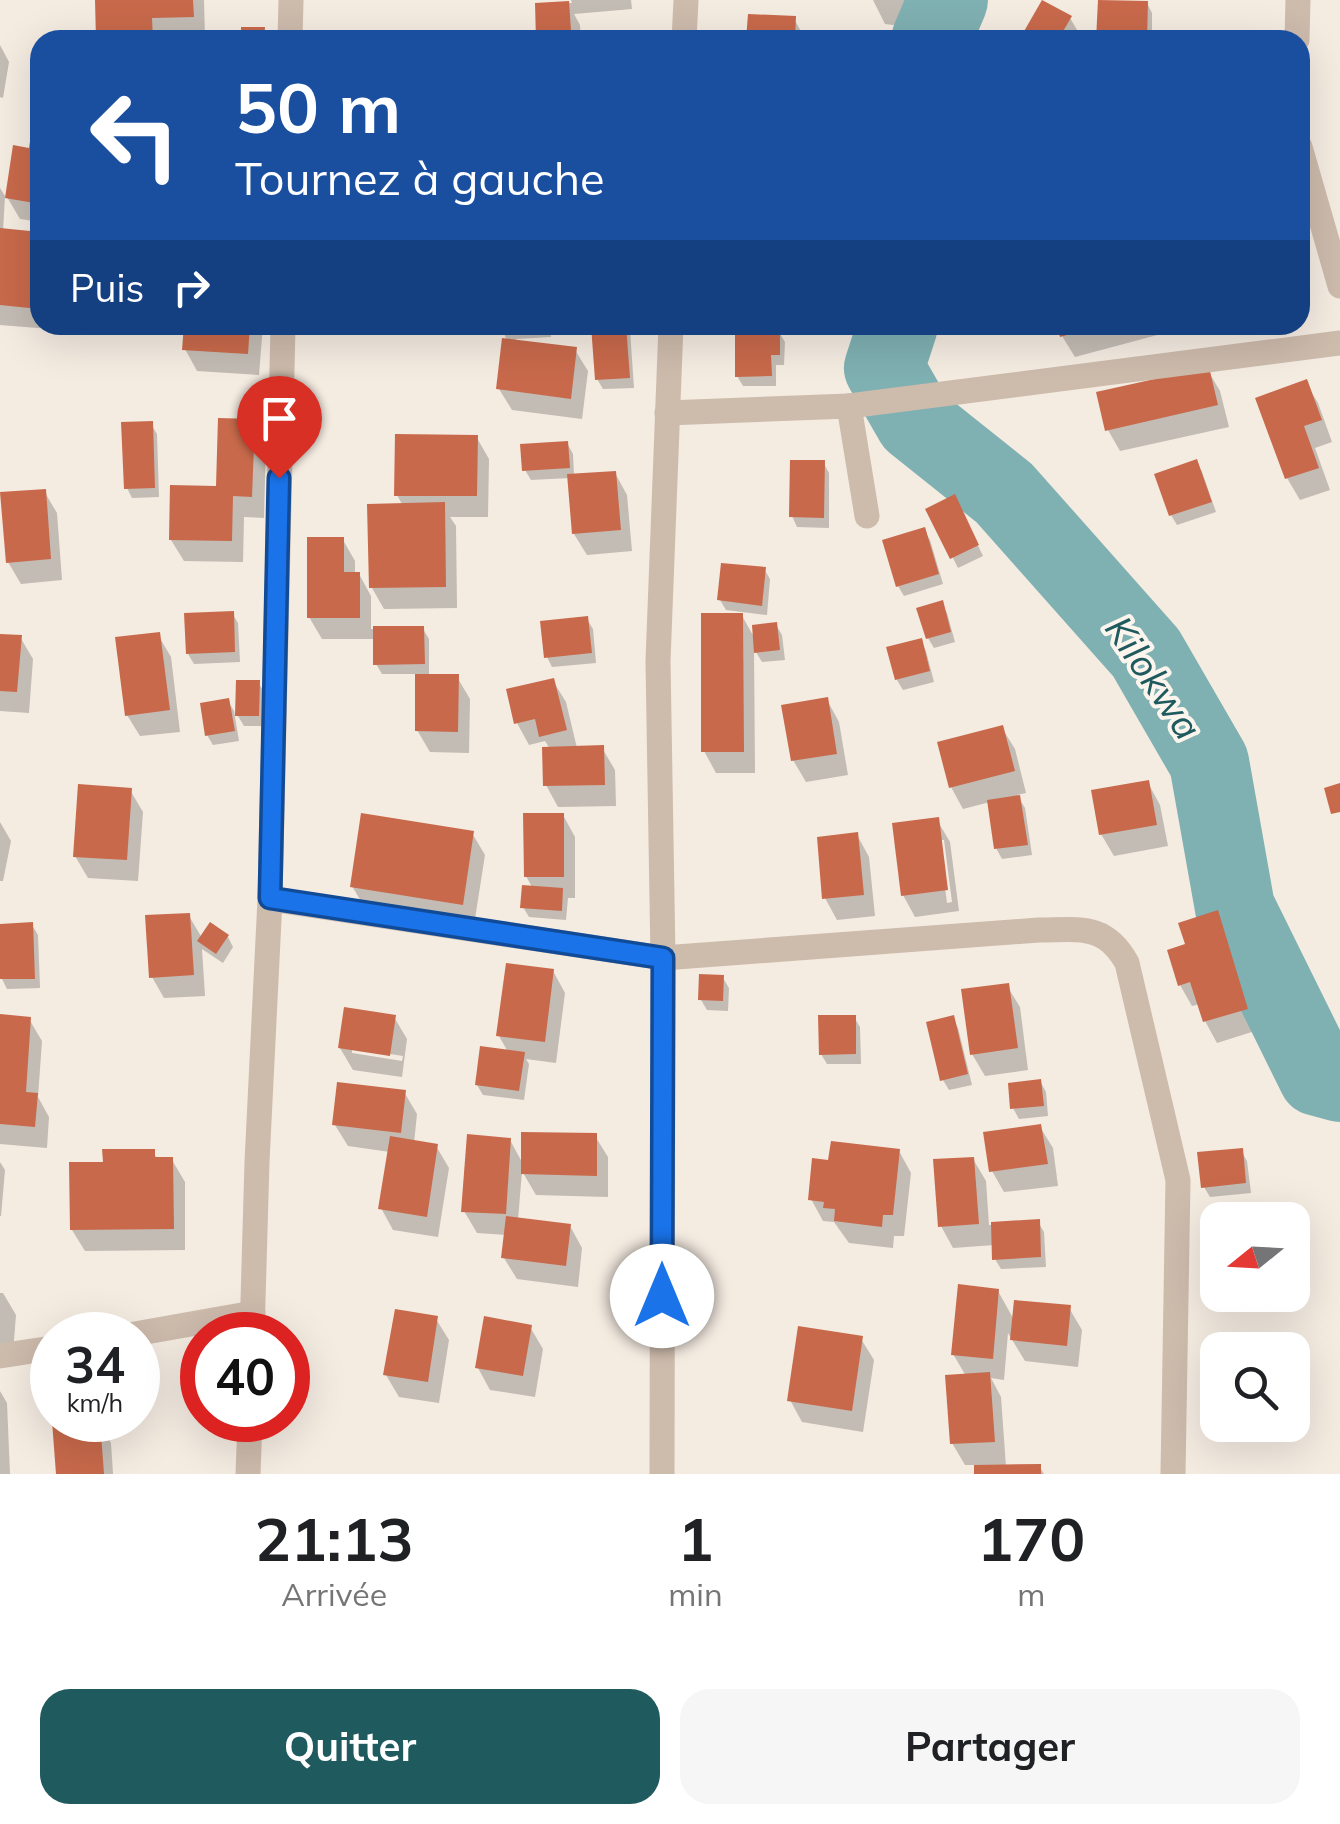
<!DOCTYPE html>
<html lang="fr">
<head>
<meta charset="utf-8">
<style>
  :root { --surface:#fff; --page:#f6f6f6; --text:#202124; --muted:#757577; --accent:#1f5a5e }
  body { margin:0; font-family:Mulish,sans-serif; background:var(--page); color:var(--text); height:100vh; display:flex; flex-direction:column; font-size:38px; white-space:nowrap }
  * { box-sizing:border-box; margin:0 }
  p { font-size:32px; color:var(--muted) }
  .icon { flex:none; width:55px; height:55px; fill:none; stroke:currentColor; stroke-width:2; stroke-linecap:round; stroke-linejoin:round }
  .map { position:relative; height:1474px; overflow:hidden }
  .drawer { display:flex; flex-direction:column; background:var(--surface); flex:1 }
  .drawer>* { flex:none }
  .top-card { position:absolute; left:30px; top:30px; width:1280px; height:305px; border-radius:30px; box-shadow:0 10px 40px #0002; background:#1a4fa0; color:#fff; overflow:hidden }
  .needle { width:65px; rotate:252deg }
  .fabs { position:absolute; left:1200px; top:1202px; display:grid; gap:20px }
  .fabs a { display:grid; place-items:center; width:110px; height:110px; border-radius:20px; background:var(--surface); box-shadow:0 10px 40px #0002; font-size:50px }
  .speed { position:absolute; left:30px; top:1312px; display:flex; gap:20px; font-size:50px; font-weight:700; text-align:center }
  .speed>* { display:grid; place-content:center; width:130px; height:130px; border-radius:50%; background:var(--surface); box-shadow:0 10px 40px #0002; line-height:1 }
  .speed small { font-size:25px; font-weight:400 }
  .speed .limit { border:15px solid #d22; background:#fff; color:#111 }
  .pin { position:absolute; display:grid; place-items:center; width:85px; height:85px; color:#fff; margin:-102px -42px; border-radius:50% 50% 50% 0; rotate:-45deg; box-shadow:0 0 10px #0007 }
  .pin .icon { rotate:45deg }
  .me { position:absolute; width:110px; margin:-55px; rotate:0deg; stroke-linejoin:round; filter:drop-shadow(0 0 8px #0008) }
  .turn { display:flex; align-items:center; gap:35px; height:210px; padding:0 40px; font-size:45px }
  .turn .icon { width:130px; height:130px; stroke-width:2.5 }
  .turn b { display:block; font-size:70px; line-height:85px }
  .then { display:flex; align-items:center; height:95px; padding:0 40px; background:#0003; gap:20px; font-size:38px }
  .eta { display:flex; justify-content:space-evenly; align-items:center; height:170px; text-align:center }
  .eta b { font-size:60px; font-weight:700; line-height:70px }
  .action { display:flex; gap:20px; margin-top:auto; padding:20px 40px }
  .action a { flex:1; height:115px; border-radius:30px; background:var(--accent); color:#fff; font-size:40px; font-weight:700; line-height:115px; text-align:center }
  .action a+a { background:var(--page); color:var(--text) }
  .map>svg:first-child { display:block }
</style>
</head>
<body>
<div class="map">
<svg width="1340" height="1474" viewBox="0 0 1340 1474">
  <rect width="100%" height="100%" fill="#f4ebe1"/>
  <g fill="#0003" fill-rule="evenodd">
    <path d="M 98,0 L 204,0 L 205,38 L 99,40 Z"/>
    <path d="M 571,0 L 631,0 L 632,9 L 574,14 L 580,25 L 581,40 L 539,40 L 537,5 L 572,3 Z"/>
    <path d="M 873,0 L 929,0 L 926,29 L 885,24 Z"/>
    <path d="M 1147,3 L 1152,13 L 1152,40 L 1099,40 Z"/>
    <path d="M 1070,18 L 1083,40 L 1022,40 Z"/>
    <path d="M 794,19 L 806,40 L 749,40 Z"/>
    <path d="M 0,45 L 9,62 L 3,98 L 0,97 Z"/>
    <path d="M 40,118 L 40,222 L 20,219 L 7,197 L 31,150 Z"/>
    <path d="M 0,188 L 5,196 L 3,231 L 40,234 L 40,325 L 51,325 L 50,329 L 0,325 Z"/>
    <path d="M 186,325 L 263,325 L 259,375 L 197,371 L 185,349 Z"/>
    <path d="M 501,325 L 550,325 L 551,337 L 516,339 L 516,342 L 575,350 L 588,371 L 582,419 L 512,410 L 499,389 L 507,341 Z"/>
    <path d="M 594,325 L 627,325 L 630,330 L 634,388 L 603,389 L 597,379 Z"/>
    <path d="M 1059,325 L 1162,325 L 1165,333 L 1075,357 L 1062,336 Z"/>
    <path d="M 779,332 L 785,342 L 784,365 L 776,365 L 776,386 L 743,386 L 737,376 Z"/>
    <path d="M 1207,369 L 1220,391 L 1229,427 L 1120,451 L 1108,430 Z"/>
    <path d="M 1305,382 L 1318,403 L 1332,442 L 1315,448 L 1330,490 L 1300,500 L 1287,478 L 1258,399 Z"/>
    <path d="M 253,422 L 266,443 L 264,518 L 244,517 L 243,562 L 184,561 L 171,540 L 219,489 Z"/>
    <path d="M 151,424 L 157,434 L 159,497 L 132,498 L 127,488 Z"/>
    <path d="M 477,438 L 489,459 L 488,517 L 450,517 L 456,526 L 457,608 L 384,609 L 372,588 L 403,506 L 397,495 Z"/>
    <path d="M 567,443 L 573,454 L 574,476 L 615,473 L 627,495 L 632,551 L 587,555 L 574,534 L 570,478 L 531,480 L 525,470 Z"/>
    <path d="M 823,462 L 829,473 L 829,528 L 797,527 L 792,516 Z"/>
    <path d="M 1196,462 L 1202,472 L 1216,512 L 1177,525 L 1171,515 Z"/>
    <path d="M 44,491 L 57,513 L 62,580 L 21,584 L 8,562 Z"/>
    <path d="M 960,508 L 983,556 L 958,568 L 929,510 Z"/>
    <path d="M 924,530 L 930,540 L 943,584 L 904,596 L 898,586 Z"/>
    <path d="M 343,540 L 355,561 L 355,574 L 359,574 L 371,596 L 371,629 L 423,629 L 429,639 L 429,676 L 457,677 L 470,699 L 469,753 L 430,752 L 417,730 L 417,674 L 382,674 L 376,664 L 376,639 L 322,639 L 309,617 Z"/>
    <path d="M 764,569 L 770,579 L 767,615 L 726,610 L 720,600 Z"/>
    <path d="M 941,603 L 947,613 L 955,642 L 934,648 L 928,638 Z"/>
    <path d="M 232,613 L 238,623 L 240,662 L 194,664 L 188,654 Z"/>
    <path d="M 741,614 L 755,639 L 776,625 L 782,635 L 785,660 L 762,662 L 754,649 L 755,773 L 716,773 L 704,751 Z"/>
    <path d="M 587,619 L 593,629 L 596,663 L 552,667 L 547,657 Z"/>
    <path d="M 158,635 L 171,657 L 180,732 L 140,736 L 127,715 Z"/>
    <path d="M 0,636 L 20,637 L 33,659 L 29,713 L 0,711 Z"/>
    <path d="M 920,641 L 926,651 L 934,682 L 903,690 L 897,680 L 890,649 Z"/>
    <path d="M 553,681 L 566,702 L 577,748 L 602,748 L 615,770 L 616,806 L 558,807 L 546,785 L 550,749 L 545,741 L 529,745 L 517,723 L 509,691 Z"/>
    <path d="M 258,682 L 264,692 L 264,726 L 244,726 L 238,716 Z"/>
    <path d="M 827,700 L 839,722 L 848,775 L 806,782 L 793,760 Z"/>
    <path d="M 228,701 L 234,711 L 239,741 L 213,745 L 207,735 Z"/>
    <path d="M 1002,728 L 1015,749 L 1026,793 L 1017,795 L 1025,808 L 1032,855 L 1002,859 L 996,848 L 990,802 L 963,809 L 951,787 Z"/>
    <path d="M 1148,783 L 1160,805 L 1168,846 L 1114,856 L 1101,834 Z"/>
    <path d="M 130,790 L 143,812 L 138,881 L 88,878 L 75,856 Z"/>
    <path d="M 563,815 L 575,837 L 575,898 L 568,898 L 566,920 L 529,917 L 523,907 L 533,889 L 526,876 Z"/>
    <path d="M 937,820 L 950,842 L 959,911 L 915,917 L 903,895 ZM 939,840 L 944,840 L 952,902 L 947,903 Z"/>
    <path d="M 0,822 L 11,841 L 3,881 L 0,881 Z"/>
    <path d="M 472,833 L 485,855 L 474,925 L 365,908 L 352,886 Z"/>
    <path d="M 857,835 L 869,857 L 875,916 L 837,920 L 825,898 Z"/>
    <path d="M 1217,913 L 1230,935 L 1258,1030 L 1217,1043 L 1205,1021 L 1200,1004 L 1192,1006 L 1180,985 L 1188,946 Z"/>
    <path d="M 189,916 L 202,938 L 228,937 L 233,947 L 223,963 L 202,949 L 205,996 L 164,998 L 152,977 Z"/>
    <path d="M 32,925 L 38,935 L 40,988 L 7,989 L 2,979 L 0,926 Z"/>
    <path d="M 553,971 L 565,993 L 556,1063 L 526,1059 L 529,1064 L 524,1100 L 483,1095 L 477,1085 L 508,1052 L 499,1036 Z"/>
    <path d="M 723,978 L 729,988 L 728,1011 L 707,1010 L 701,1000 Z"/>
    <path d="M 1007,986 L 1020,1007 L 1028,1070 L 985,1076 L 972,1054 Z"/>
    <path d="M 0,1017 L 29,1019 L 42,1041 L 38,1097 L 49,1117 L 47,1148 L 0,1144 Z"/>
    <path d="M 394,1017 L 407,1039 L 402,1077 L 353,1070 L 340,1048 ZM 352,1048 L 403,1056 L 402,1061 L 352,1053 Z"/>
    <path d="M 854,1017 L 860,1027 L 861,1064 L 827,1064 L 821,1054 Z"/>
    <path d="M 953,1018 L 958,1028 L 972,1085 L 949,1090 L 943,1080 Z"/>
    <path d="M 1040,1081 L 1046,1092 L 1048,1116 L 1019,1119 L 1013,1108 Z"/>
    <path d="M 404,1092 L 417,1114 L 414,1143 L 436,1146 L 449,1168 L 438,1237 L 393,1230 L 381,1208 L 390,1152 L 348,1146 L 335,1125 Z"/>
    <path d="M 1040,1127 L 1053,1148 L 1058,1186 L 1004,1192 L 992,1171 Z"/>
    <path d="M 595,1136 L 608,1157 L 608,1197 L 536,1195 L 522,1171 L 518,1220 L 570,1226 L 582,1248 L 578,1287 L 517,1279 L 504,1258 L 507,1235 L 477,1233 L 464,1211 L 510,1140 L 523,1164 Z"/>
    <path d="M 899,1151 L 911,1173 L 904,1236 L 894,1236 L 893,1248 L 849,1243 L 834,1222 L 823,1221 L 811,1199 L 831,1162 Z"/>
    <path d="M 1241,1151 L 1247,1161 L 1251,1193 L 1210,1197 L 1204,1187 Z"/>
    <path d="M 153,1152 L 158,1160 L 172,1160 L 185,1182 L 185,1250 L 85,1251 L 72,1230 L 105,1165 Z"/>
    <path d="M 973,1159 L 986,1181 L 989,1225 L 1038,1222 L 1044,1232 L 1046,1267 L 1001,1269 L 995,1259 L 994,1245 L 953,1248 L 941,1226 Z"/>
    <path d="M 0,1162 L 5,1170 L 1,1216 L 0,1216 Z"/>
    <path d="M 998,1291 L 1014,1320 L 1069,1308 L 1082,1330 L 1078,1367 L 1025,1361 L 1008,1333 L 1004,1380 L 991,1378 L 1001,1397 L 1006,1467 L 1039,1466 L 1044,1474 L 976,1474 L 976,1465 L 965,1465 L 952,1443 L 966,1376 L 953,1354 Z"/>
    <path d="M 0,1293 L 3,1293 L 16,1315 L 12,1366 L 0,1365 Z"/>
    <path d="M 436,1319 L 449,1340 L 439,1403 L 399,1397 L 386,1375 Z"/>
    <path d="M 530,1327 L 543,1349 L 535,1397 L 490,1390 L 478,1368 Z"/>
    <path d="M 861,1339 L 874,1360 L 863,1432 L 802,1422 L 790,1400 Z"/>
    <path d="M 1218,1361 L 1218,1422 L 1206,1402 Z"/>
    <path d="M 0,1391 L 7,1403 L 10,1474 L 0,1474 Z"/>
    <path d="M 98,1421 L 111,1443 L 113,1474 L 59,1474 Z"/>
  </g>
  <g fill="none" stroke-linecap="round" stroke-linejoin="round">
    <g stroke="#7fb0b2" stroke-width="80">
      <path d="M 931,40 L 948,0"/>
      <path d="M 898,325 L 884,368 L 915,422 L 1004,493 L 1146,653 L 1209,762 L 1235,908 L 1318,1076 L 1340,1082"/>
    </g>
  </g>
  <g fill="#c8694b">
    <path d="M 95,0 L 193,0 L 194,17 L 152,18 L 153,40 L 96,40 Z"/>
    <path d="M 1042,0 L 1072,16 L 1058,40 L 1019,40 Z"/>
    <path d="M 1098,0 L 1148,1 L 1147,40 L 1096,40 Z"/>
    <path d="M 569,1 L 571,31 L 578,30 L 578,40 L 536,40 L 535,3 Z"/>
    <path d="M 748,14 L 796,16 L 795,40 L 746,40 Z"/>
    <path d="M 241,27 L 265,27 L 264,40 L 241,40 Z"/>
    <path d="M 34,115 L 40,115 L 40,204 L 5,198 L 13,145 L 29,148 Z"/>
    <path d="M 0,228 L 40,232 L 39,309 L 0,305 Z"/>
    <path d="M 184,325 L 250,325 L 248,354 L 182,350 Z"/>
    <path d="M 591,325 L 626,325 L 630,378 L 595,380 Z"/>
    <path d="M 1056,325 L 1098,325 L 1098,326 L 1060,337 Z"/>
    <path d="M 735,330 L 780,330 L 780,355 L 771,355 L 772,376 L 735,377 Z"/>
    <path d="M 502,338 L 577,347 L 571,399 L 496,389 Z"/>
    <path d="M 1209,367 L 1218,405 L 1105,431 L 1096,392 Z"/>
    <path d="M 1307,379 L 1322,420 L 1304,426 L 1319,468 L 1285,479 L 1255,398 Z"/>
    <path d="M 218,418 L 255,419 L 252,497 L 233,496 L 232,541 L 169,540 L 170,485 L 216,486 Z"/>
    <path d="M 153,421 L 155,488 L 124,489 L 121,422 Z"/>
    <path d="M 395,434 L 478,435 L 477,496 L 394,496 Z"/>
    <path d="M 568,441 L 570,468 L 522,471 L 520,444 Z"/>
    <path d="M 1197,459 L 1212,502 L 1169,516 L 1154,474 Z"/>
    <path d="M 790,460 L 825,460 L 824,518 L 789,517 Z"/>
    <path d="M 616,471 L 621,530 L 572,534 L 567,474 Z"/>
    <path d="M 46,489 L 51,559 L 6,563 L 0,492 Z"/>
    <path d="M 955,494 L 979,545 L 950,559 L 925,509 Z"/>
    <path d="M 445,502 L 446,587 L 369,588 L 367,504 Z"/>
    <path d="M 925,527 L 939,574 L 896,587 L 882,540 Z"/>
    <path d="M 307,537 L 344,537 L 344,572 L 360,572 L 360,618 L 307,618 Z"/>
    <path d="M 721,563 L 766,567 L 762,606 L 717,600 Z"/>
    <path d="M 943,600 L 951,632 L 926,639 L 916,608 Z"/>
    <path d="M 234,611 L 235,652 L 186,654 L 184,613 Z"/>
    <path d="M 701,613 L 743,613 L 744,752 L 701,752 Z"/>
    <path d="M 588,616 L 592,653 L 544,658 L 540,621 Z"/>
    <path d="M 777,622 L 780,650 L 754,653 L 752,625 Z"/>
    <path d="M 373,626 L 424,626 L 425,664 L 373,665 Z"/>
    <path d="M 160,632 L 170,710 L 125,716 L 115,637 Z"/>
    <path d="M 0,634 L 22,635 L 17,692 L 0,691 Z"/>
    <path d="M 922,638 L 930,671 L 895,680 L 886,647 Z"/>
    <path d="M 415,674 L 459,674 L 458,732 L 415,731 Z"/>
    <path d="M 554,678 L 567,730 L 539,737 L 535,719 L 514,724 L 506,689 Z"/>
    <path d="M 236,680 L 260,680 L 259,716 L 235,716 Z"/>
    <path d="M 828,697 L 837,754 L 791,761 L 781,705 Z"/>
    <path d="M 229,698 L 235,731 L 205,736 L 200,703 Z"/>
    <path d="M 1003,725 L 1015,771 L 949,788 L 937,742 Z"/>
    <path d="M 604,745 L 605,785 L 543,786 L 542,747 Z"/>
    <path d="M 1149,780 L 1157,825 L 1099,835 L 1091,790 Z"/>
    <path d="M 1340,783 L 1340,812 L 1331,814 L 1324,788 Z"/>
    <path d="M 78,784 L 132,788 L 127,860 L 73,857 Z"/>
    <path d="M 1020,795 L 1028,845 L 994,849 L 987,800 Z"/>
    <path d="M 361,813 L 474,831 L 463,905 L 350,887 Z"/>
    <path d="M 523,813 L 564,813 L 564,877 L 524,877 Z"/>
    <path d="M 939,817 L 948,890 L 901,896 L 892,823 Z"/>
    <path d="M 858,832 L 864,895 L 822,899 L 817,837 Z"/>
    <path d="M 522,885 L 563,888 L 562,911 L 520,908 Z"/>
    <path d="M 1218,910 L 1248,1009 L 1203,1022 L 1190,982 L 1178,986 L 1167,950 L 1185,944 L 1178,923 Z"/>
    <path d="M 190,913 L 194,975 L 149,978 L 145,915 Z"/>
    <path d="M 33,922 L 35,979 L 0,979 L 0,924 Z"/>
    <path d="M 210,922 L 229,935 L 216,954 L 197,941 Z"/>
    <path d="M 506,963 L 554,969 L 545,1042 L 496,1036 Z"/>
    <path d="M 699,974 L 724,975 L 723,1001 L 698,1000 Z"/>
    <path d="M 1009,983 L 1018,1048 L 970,1055 L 961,989 Z"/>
    <path d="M 344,1007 L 396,1015 L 390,1056 L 338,1048 Z"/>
    <path d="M 0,1014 L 31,1017 L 26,1092 L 38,1093 L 35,1127 L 0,1124 Z"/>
    <path d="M 818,1015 L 856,1015 L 856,1054 L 819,1055 Z"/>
    <path d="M 954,1015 L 968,1074 L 940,1081 L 926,1022 Z"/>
    <path d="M 480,1046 L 525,1052 L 519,1091 L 475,1085 Z"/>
    <path d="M 1041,1079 L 1044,1106 L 1010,1109 L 1008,1083 Z"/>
    <path d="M 337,1082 L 406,1090 L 401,1133 L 332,1125 Z"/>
    <path d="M 1041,1124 L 1048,1164 L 989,1172 L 983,1132 Z"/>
    <path d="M 521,1132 L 597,1133 L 597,1176 L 521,1174 Z"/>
    <path d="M 467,1134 L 511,1138 L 506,1214 L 461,1212 Z"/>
    <path d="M 390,1136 L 438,1144 L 427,1217 L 378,1209 Z"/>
    <path d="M 831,1141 L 900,1149 L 893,1215 L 883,1215 L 882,1227 L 834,1221 L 835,1209 L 823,1208 L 824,1202 L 808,1200 L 812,1158 L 828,1160 Z"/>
    <path d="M 1243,1148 L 1246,1183 L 1201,1188 L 1197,1152 Z"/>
    <path d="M 102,1149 L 155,1149 L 155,1157 L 173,1157 L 174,1229 L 70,1230 L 69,1162 L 103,1162 Z"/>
    <path d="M 974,1157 L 979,1224 L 938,1227 L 933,1159 Z"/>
    <path d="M 506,1216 L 571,1224 L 566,1266 L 501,1258 Z"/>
    <path d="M 1040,1219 L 1041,1257 L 992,1260 L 991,1222 Z"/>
    <path d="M 958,1284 L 999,1289 L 993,1359 L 951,1355 Z"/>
    <path d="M 1014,1300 L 1071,1305 L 1067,1346 L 1010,1340 Z"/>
    <path d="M 395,1309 L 438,1316 L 428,1382 L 383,1375 Z"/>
    <path d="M 484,1316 L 532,1325 L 523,1376 L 475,1368 Z"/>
    <path d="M 798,1326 L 863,1336 L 852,1411 L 787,1401 Z"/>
    <path d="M 1206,1358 L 1218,1358 L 1218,1403 L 1203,1402 Z"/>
    <path d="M 990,1372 L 995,1442 L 950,1444 L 945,1375 Z"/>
    <path d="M 100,1420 L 104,1474 L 56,1474 L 52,1421 Z"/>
    <path d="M 1041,1464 L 1041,1474 L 974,1474 L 974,1465 Z"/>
  </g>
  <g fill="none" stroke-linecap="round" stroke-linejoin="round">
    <g stroke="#cdbbac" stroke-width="25">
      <path d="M 290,40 L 291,0"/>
      <path d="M 684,40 L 686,0"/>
      <path d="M 1297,40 L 1298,0"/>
      <path d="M 1300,147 L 1340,286"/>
      <path d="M 849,406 L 1340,343"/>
      <path d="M 667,413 L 849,406 L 867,516"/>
      <path d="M 270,899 L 663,958 L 1039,930 C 1079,930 1105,923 1127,963 L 1178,1180 L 1173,1474"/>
      <path d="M 129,1335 L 253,1313"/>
      <path d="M 252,1335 L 257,1162 L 270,899 L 283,325"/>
      <path d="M 0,1356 L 52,1348"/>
      <path d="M 248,1474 L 250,1420"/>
      <path d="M 662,1474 L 663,958 L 658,661 L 671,325"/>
    </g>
  </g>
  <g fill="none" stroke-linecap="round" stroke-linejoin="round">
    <g stroke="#114b97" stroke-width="25">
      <path id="route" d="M 279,478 L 270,898 L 663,958 L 662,1296"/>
    </g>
    <use href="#route" stroke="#1a73e8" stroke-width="18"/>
  </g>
  <g text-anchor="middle" stroke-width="8" stroke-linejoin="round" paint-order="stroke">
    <g font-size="38" font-style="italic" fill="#1f5a5e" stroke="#fbf5ee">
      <text transform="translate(1153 678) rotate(56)" y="13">Kilokwa</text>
    </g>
  </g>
</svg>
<div class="fabs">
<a><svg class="needle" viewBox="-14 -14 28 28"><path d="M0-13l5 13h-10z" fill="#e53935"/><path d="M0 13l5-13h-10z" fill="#757577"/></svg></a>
<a><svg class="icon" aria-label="search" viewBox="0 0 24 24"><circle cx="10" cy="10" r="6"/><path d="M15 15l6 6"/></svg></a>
</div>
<div class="speed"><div>34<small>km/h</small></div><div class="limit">40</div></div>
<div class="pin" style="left:279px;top:478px;background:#d93025"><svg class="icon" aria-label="arrive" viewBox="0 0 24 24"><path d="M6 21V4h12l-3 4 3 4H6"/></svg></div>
<svg class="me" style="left:662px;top:1296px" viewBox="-20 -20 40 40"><circle r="19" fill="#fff"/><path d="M0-13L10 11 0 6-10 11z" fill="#1a73e8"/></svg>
<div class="top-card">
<div class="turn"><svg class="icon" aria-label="left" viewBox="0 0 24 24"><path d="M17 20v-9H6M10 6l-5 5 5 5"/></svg><div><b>50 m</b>Tournez à gauche</div></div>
<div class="then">Puis<svg class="icon" aria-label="right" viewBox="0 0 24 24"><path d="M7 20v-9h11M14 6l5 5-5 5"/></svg></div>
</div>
</div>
<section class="drawer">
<div class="eta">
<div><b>21:13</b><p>Arrivée</p></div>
<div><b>1</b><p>min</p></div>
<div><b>170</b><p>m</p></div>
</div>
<div class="action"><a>Quitter</a><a>Partager</a></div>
</section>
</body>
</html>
